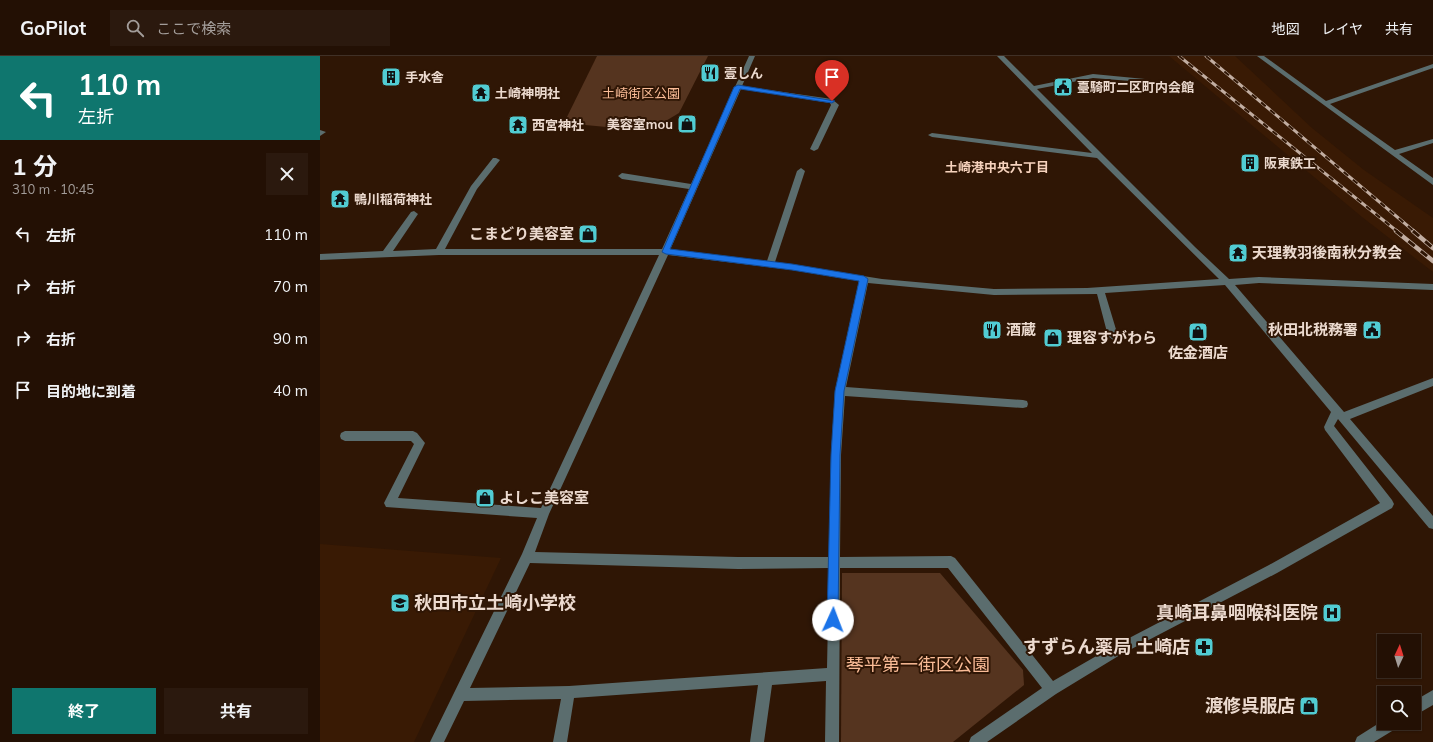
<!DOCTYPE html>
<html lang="ja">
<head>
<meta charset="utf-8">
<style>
  :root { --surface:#231004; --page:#2b190e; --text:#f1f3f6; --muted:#a39d9a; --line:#403026; --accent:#0f766e }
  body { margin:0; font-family:Mulish,"Noto Sans JP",sans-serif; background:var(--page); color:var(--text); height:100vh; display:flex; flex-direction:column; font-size:15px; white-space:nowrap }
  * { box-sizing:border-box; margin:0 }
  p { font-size:13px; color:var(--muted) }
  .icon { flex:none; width:22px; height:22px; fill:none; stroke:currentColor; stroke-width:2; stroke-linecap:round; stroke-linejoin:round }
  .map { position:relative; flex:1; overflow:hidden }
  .side { display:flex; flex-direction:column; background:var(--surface); width:320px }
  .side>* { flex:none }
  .hud { background:#0f766e; color:#fff; overflow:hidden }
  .needle { width:26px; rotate:4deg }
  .buttons { position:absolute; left:1057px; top:578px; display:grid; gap:8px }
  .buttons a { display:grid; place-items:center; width:44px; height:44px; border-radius:0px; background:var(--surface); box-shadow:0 1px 3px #0004,0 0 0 1px var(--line); font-size:20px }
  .pin { position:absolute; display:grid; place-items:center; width:34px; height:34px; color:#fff; margin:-41px -17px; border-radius:50% 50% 50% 0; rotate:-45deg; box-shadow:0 0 4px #0007 }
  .pin .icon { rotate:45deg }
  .me { position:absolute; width:44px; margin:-22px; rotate:2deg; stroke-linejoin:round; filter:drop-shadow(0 0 3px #0008) }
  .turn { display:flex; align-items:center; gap:14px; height:84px; padding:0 12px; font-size:18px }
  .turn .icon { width:52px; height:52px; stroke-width:2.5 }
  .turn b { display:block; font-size:28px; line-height:34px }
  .round { display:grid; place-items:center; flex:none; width:42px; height:42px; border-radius:0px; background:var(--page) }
  .summary { display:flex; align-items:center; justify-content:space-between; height:68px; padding:0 12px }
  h1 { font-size:24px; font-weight:700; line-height:30px }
  .action { display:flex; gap:8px; margin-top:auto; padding:8px 12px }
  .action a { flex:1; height:46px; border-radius:0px; background:var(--accent); color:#fff; font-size:16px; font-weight:700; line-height:46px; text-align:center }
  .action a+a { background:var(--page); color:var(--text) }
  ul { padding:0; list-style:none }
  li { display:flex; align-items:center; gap:12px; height:52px; padding:0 12px }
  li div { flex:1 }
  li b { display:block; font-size:15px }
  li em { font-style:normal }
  header { display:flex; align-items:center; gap:24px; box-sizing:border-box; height:56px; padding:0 20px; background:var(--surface); border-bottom:1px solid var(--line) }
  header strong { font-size:19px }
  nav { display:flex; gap:22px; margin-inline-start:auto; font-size:14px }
  .search { width:280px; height:36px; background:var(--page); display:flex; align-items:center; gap:10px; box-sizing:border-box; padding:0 14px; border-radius:0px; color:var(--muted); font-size:15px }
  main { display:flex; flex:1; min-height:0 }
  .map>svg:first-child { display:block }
</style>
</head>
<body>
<header>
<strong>GoPilot</strong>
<div class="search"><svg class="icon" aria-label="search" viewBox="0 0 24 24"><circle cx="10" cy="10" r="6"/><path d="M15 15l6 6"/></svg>ここで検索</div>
<nav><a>地図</a><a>レイヤ</a><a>共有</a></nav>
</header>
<main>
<section class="side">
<div class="hud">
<div class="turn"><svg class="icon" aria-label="left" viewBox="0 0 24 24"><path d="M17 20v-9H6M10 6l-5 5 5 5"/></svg><div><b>110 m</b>左折</div></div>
</div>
<div class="summary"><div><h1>1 分</h1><p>310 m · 10:45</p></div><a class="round"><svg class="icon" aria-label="close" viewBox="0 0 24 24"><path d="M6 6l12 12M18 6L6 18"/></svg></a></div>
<ul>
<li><svg class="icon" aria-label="left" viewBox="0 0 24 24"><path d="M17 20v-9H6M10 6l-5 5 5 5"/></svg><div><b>左折</b></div><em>110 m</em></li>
<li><svg class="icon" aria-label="right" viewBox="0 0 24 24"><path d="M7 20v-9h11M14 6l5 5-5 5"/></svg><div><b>右折</b></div><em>70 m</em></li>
<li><svg class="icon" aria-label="right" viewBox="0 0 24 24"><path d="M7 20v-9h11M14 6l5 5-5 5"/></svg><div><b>右折</b></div><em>90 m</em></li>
<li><svg class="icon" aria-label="arrive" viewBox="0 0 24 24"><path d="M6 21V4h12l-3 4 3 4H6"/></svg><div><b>目的地に到着</b></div><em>40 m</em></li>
</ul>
<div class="action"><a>終了</a><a>共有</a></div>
</section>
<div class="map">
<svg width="1113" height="686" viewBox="0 0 1113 686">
  <rect width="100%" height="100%" fill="#2f1605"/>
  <g fill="#391a04">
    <path d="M 849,0 L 915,0 L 992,72 L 1044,114 L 1113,162 L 1113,216 L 1042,161 Z"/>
    <path d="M 0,488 L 181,502 L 94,686 L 0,686 Z"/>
  </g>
  <g fill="#55341f">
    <path d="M 277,0 L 388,0 L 359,57 L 329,75 L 244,67 Z"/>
    <path d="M 522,517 L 620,517 L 703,614 L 704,629 L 633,686 L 521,686 Z"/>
  </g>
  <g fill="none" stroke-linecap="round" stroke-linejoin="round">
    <g fill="#5b6d6e" fill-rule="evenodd">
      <path d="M 429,0 L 435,0 L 422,30 L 512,43 L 519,49 L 498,93 L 494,95 L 490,93 L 511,49 L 510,47 L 421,33 L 350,194 L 447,205 L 477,115 L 481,112 L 485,115 L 455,206 L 562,223 L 674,233 L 767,232 L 899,223 L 777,102 L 612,81 L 608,79 L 612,77 L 772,97 L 677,0 L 684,0 L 714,30 L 773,18 L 825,23 L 825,25 L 823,26 L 773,22 L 717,33 L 875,191 L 909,223 L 939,221 L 1113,228 L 1113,234 L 939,227 L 915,229 L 1024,356 L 1113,322 L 1113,330 L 1030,363 L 1113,460 L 1113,473 L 1109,472 L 1018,363 L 1014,370 L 1072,444 L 1074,448 L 1072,452 L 957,517 L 800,599 L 736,638 L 667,686 L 649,686 L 651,681 L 722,632 L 628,512 L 520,512 L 519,686 L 505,686 L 506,625 L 452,629 L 444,686 L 430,686 L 438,629 L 254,642 L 247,686 L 233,686 L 241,643 L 144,645 L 124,686 L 110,686 L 202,498 L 217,462 L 66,451 L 64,447 L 66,443 L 94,388 L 91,385 L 25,385 L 21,383 L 20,380 L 21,377 L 25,375 L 93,375 L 97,377 L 105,387 L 78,442 L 221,452 L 339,199 L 119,199 L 0,204 L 0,198 L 63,195 L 91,156 L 94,155 L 98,158 L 73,195 L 116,193 L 151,130 L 173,102 L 176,102 L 180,104 L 157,133 L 125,193 L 342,193 L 369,133 L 302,123 L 298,120 L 302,117 L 371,128 ZM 348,199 L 472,214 L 539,225 L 515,335 L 511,399 L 509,501 L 418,501 L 215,496 L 229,458 ZM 548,227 L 674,239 L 777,238 L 788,280 L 793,284 L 798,280 L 785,237 L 905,229 L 1011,356 L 1004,371 L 1005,374 L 1060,447 L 949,509 L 792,591 L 733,625 L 635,502 L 631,500 L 520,501 L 521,399 L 525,340 L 703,352 L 707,351 L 708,348 L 707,345 L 703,344 L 526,331 ZM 210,507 L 418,513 L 509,512 L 507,612 L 249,630 L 150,632 Z"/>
      <path d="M 937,0 L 944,0 L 1006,45 L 1113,8 L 1113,12 L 1010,48 L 1075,94 L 1113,83 L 1113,87 L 1079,98 L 1113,122 L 1113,129 Z"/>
      <path d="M 0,74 L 6,76 L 0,80 Z"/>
      <path d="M 1113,634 L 1113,649 L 1094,660 L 1094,645 Z"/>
      <path d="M 1064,664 L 1064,667 L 1079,667 L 1077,672 L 1054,686 L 1035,686 L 1037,681 Z"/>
    </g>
    <g stroke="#c1ada1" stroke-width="3">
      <g id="rail-far1">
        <path d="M 859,0 L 1078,176"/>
        <path d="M 886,0 L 1095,176"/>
      </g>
    </g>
    <g stroke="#c1ada1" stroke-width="4.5">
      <g id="rail">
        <path d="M 1076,175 L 1113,205"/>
        <path d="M 1093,175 L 1113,192"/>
      </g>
    </g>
    <use href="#rail-far1" stroke="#2f1605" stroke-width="2" stroke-dasharray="6" stroke-linecap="butt"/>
    <use href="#rail" stroke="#2f1605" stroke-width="3" stroke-dasharray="8" stroke-linecap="butt"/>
  </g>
  <path fill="#1a73e8" stroke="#114b97" d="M 418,29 L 515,45 L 512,47 L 420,33 L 350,193 L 472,208 L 544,220 L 548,223 L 524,335 L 520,399 L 518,564 L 517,568 L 513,570 L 509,568 L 507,564 L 511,399 L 515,335 L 539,225 L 472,214 L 346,198 L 342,196 L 414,31 Z"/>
  <defs>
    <g id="restaurant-square" transform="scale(1)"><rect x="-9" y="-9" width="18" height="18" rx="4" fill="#51ccd3" stroke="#2f1605"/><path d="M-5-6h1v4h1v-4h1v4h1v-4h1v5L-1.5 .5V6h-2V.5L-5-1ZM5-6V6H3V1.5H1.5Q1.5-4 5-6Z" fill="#111"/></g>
    <g id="building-square" transform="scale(1)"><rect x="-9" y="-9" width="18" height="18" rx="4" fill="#51ccd3" stroke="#2f1605"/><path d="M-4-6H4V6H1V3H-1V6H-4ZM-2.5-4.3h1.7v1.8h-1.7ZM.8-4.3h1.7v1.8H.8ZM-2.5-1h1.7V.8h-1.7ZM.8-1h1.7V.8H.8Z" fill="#111"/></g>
    <g id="civic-square" transform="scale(1)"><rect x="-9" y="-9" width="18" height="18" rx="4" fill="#51ccd3" stroke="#2f1605"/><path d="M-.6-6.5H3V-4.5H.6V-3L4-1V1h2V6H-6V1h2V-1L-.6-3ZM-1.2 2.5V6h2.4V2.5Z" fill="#111"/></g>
    <g id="temple-square" transform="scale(1)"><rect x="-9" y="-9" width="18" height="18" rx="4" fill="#51ccd3" stroke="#2f1605"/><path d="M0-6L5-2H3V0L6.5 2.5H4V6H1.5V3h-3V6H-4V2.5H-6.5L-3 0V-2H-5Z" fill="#111"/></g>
    <g id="shop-square" transform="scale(1)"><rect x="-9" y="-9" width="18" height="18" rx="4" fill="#51ccd3" stroke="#2f1605"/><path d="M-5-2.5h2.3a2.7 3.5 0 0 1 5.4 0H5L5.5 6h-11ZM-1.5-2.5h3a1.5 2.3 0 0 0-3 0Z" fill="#111"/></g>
    <g id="school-square" transform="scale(1)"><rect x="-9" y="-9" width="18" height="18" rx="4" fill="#51ccd3" stroke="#2f1605"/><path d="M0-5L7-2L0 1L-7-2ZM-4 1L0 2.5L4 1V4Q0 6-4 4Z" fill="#111"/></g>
    <g id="hospital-square" transform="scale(1)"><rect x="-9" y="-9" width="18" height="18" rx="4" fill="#51ccd3" stroke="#2f1605"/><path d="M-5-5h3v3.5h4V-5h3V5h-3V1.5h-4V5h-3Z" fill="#111"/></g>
    <g id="pharmacy-square" transform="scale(1)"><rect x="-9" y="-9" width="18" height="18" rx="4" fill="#51ccd3" stroke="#2f1605"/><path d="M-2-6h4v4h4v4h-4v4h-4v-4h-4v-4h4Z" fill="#111"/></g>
  </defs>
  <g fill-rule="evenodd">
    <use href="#restaurant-square" x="390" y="17"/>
    <use href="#building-square" x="71" y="21"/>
    <use href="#civic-square" x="743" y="31"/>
    <use href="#temple-square" x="161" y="37"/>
    <use href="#shop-square" x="367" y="68"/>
    <use href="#temple-square" x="198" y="69"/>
    <use href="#building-square" x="930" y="107"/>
    <use href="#temple-square" x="20" y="143"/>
    <use href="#shop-square" x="268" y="178"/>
    <use href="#temple-square" x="918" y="197"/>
    <use href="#restaurant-square" x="672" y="274"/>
    <use href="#civic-square" x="1052" y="274"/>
    <use href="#shop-square" x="878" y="276"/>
    <use href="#shop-square" x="733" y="282"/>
    <use href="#shop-square" x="165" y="442"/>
    <use href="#school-square" x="80" y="547"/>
    <use href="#hospital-square" x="1012" y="557"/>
    <use href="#pharmacy-square" x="884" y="591"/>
    <use href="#shop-square" x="989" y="650"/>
  </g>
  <g text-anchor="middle" stroke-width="4" stroke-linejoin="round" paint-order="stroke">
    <g font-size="13" font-weight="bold" fill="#ecdacf" stroke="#2f1605" text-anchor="start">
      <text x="404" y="22">壹しん</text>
      <text x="85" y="26">手水舎</text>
      <text x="757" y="36">臺騎町二区町内会館</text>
      <text x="175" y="42">土崎神明社</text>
      <text x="353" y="73" text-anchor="end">美容室mou</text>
      <text x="212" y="74">西宮神社</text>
      <text x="944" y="112">阪東鉄工</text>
      <text x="34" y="148">鴨川稲荷神社</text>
    </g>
    <g font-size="13" fill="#fabc97" stroke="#2f1605">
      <text x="321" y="42">土崎街区公園</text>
    </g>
    <g font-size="13" font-weight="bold" fill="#f6d2bd" stroke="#2f1605">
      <text x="677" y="116">土崎港中央六丁目</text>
    </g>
    <g font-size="15" font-weight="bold" fill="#ecdacf" stroke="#2f1605" text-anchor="start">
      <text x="254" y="183" text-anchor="end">こまどり美容室</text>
      <text x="932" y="202">天理教羽後南秋分教会</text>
      <text x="686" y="279">酒蔵</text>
      <text x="1038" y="279" text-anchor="end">秋田北税務署</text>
      <text x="747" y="287">理容すがわら</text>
      <text x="878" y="302" text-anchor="middle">佐金酒店</text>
      <text x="179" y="447">よしこ美容室</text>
    </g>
    <g font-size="18" font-weight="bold" fill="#ecdacf" stroke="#2f1605" text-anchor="end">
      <text x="94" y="553" text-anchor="start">秋田市立土崎小学校</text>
      <text x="998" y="563">真崎耳鼻咽喉科医院</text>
      <text x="870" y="597">すずらん薬局 土崎店</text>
      <text x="975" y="656">渡修呉服店</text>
    </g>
    <g font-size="18" fill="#fabc97" stroke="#2f1605">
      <text x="598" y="615">琴平第一街区公園</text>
    </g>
  </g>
</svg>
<div class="buttons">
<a><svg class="needle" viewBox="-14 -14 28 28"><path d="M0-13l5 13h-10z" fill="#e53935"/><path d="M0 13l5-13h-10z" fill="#a39d9a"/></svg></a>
<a><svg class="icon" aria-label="search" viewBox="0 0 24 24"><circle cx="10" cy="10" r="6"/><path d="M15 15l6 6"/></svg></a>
</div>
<div class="pin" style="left:512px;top:45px;background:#d93025"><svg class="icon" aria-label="arrive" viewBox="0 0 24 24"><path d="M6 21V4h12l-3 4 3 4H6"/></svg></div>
<svg class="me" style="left:513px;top:564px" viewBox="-20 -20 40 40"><circle r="19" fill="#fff"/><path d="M0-13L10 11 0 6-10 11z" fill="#1a73e8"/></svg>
</div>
</main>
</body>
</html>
